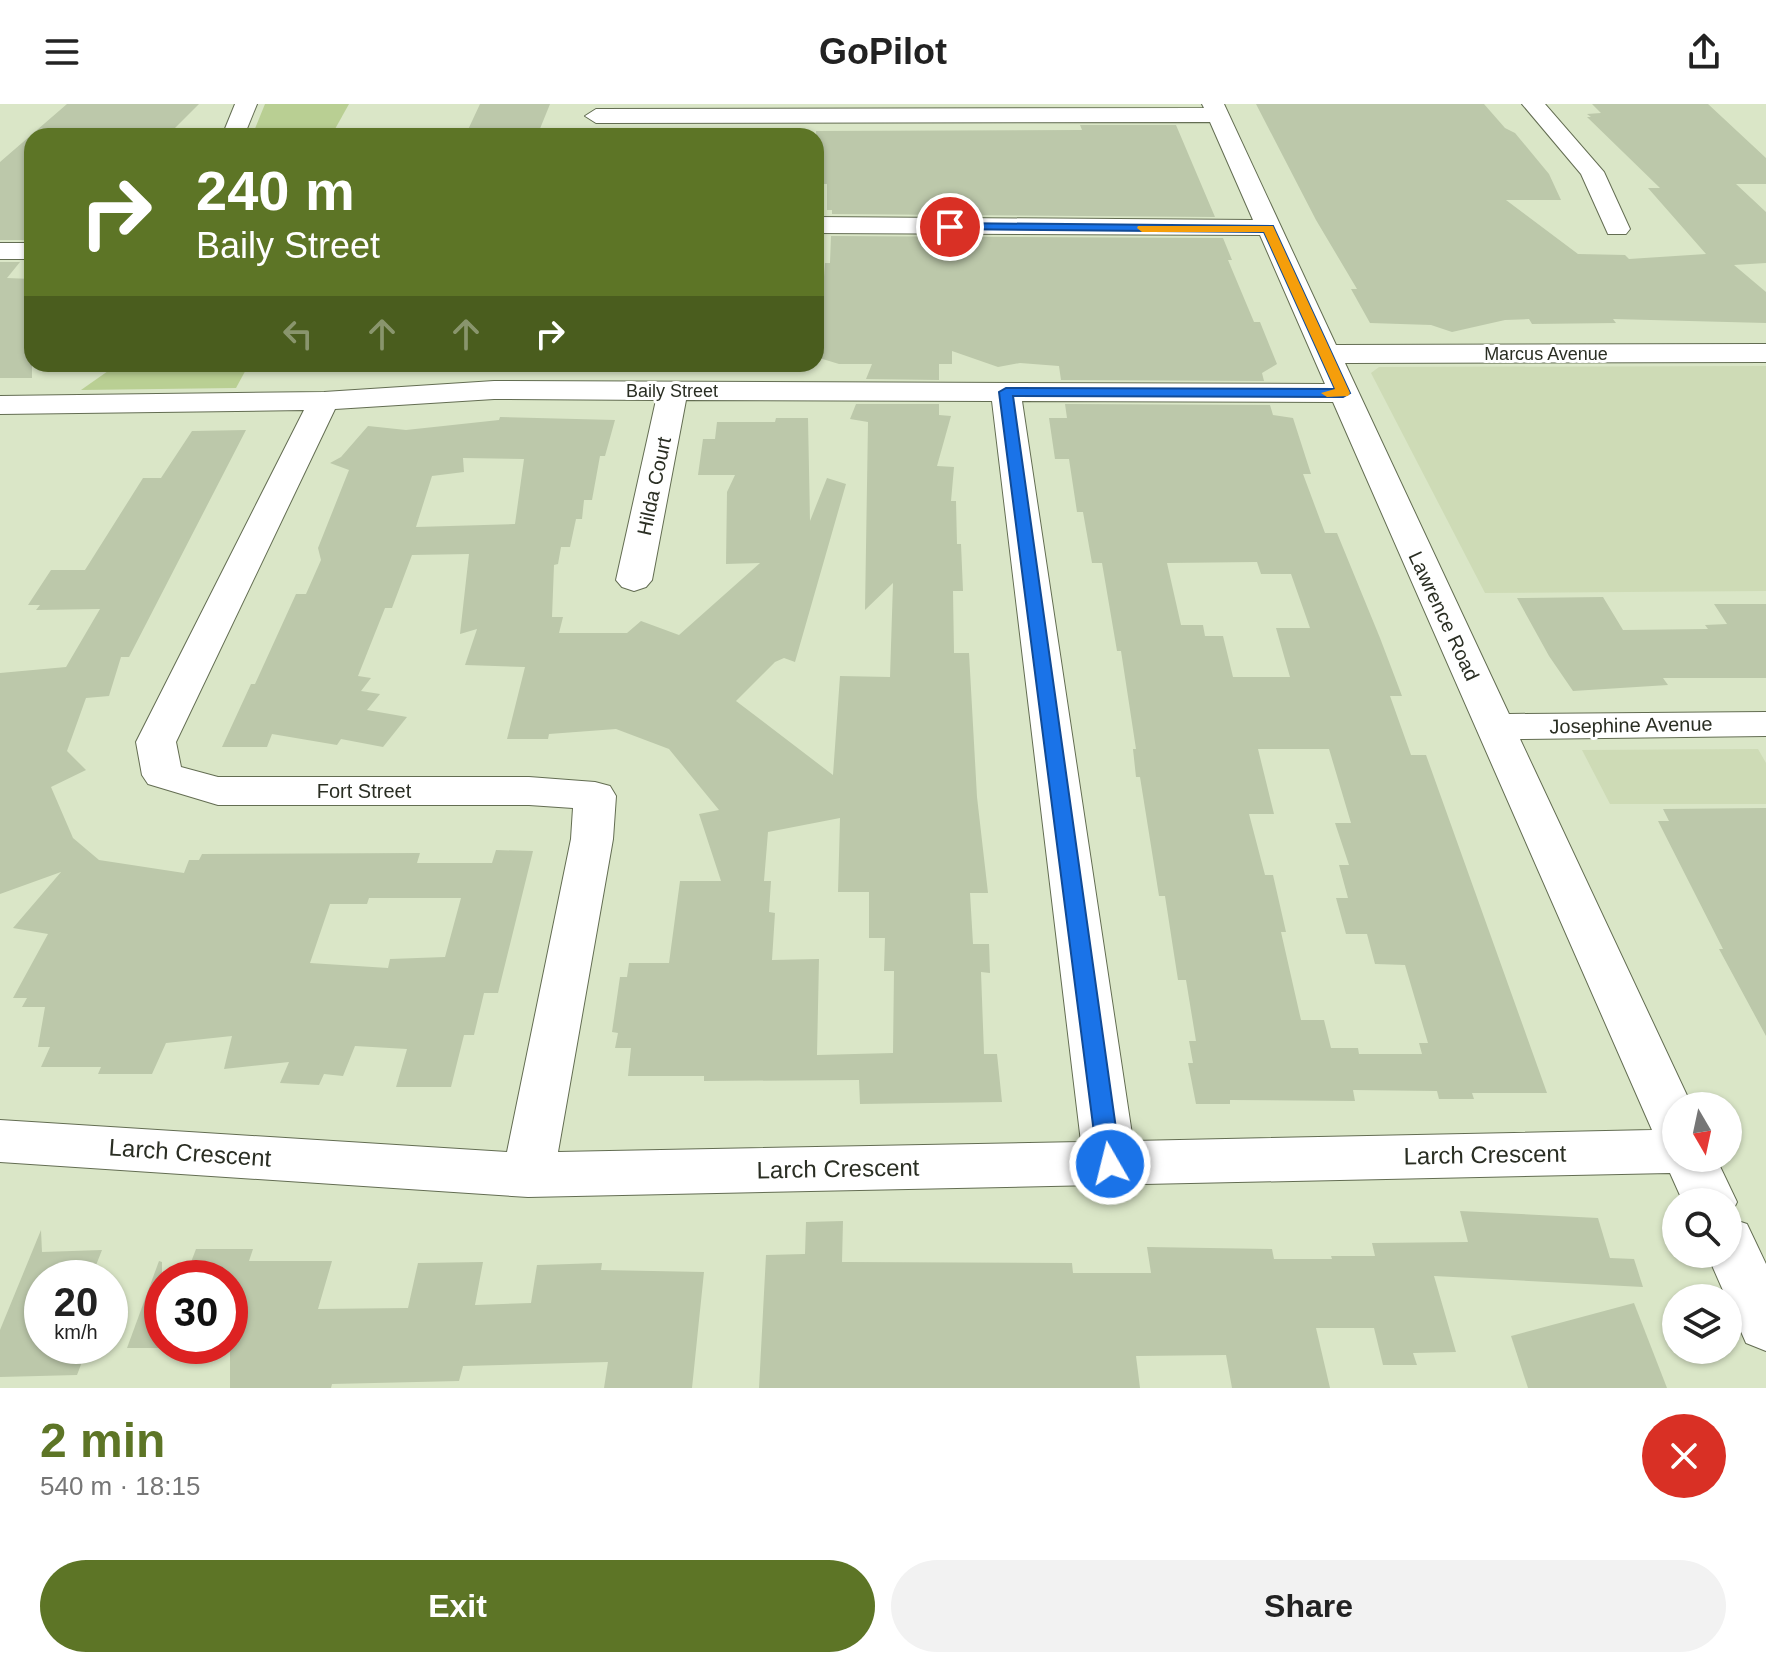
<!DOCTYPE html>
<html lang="en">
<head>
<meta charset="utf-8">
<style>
  :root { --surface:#fff; --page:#f2f2f2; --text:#222; --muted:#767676; --accent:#5d7526 }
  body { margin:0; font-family:Helvetica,sans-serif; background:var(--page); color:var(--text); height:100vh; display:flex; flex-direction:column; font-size:30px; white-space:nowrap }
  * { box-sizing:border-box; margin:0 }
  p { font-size:26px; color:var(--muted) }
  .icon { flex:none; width:44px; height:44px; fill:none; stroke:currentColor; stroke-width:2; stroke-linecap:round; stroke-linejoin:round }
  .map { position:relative; height:1284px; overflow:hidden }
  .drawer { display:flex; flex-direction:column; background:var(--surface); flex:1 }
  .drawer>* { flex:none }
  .top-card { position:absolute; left:24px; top:24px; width:800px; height:244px; border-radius:24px; box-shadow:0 2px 6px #0004; background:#5d7526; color:#fff; overflow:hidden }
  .needle { width:52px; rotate:171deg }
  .tools { position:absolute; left:1662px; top:988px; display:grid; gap:16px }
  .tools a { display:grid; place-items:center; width:80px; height:80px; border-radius:50%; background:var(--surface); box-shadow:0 2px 6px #0004; font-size:40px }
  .speed { position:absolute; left:24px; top:1156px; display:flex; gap:16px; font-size:40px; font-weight:700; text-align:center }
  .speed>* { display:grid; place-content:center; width:104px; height:104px; border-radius:50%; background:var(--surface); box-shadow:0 2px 6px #0004; line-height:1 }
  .speed small { font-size:20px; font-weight:400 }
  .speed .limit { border:12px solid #d22; background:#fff; color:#111 }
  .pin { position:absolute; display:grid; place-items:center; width:68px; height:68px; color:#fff; margin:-34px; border:4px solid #fff; border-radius:50%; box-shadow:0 2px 8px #0007 }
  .me { position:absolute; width:88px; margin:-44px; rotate:352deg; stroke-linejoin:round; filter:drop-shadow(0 0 6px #0008) }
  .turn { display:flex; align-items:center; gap:28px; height:168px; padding:0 40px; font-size:36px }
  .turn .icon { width:104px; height:104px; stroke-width:2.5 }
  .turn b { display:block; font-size:56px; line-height:68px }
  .lanes { display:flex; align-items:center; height:76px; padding:0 40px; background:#0003; justify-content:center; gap:40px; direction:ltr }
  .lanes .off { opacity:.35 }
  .round { display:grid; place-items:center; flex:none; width:84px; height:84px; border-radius:42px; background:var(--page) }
  .headline { display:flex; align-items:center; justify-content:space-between; height:136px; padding:0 40px }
  h1 { font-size:48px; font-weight:700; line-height:60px; color:var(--accent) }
  .primary-button { display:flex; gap:16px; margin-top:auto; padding:16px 40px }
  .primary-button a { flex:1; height:92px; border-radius:48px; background:var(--accent); color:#fff; font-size:32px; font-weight:700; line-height:92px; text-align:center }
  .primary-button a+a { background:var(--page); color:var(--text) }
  header { display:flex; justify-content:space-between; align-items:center; height:104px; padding:0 40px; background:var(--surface); font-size:36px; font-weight:700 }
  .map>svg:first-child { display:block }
</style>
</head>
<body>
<header><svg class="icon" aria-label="menu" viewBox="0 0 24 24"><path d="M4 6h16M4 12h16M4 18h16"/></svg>GoPilot<svg class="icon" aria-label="share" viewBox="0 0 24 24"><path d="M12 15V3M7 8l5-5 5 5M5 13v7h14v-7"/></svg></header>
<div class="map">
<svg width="1766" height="1284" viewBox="0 0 1766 1284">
  <rect width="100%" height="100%" fill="#dae6c7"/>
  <g fill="#cedbb6">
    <path d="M 1766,262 L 1766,487 L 1485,489 L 1371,269 L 1379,263 Z"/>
    <path d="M 1758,645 L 1766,659 L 1766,700 L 1610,700 L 1582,646 Z"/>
  </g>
  <g fill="#b9cf93">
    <path d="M 265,0 L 349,0 L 335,25 L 290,32 L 252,32 Z"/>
    <path d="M 118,260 L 249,260 L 236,284 L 81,286 Z"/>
  </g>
  <g fill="#bcc8aa" fill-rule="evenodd">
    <path d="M 67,0 L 199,0 L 167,32 L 32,32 L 32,136 L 0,136 L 0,58 Z"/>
    <path d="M 480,0 L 550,0 L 537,32 L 466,30 Z"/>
    <path d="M 1256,0 L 1484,0 L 1505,24 L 1515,29 L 1549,70 L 1561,96 L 1506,96 L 1578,150 L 1625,151 L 1629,155 L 1706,150 L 1648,84 L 1660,84 L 1587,13 L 1591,13 L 1587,10 L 1601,9 L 1592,0 L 1708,0 L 1766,54 L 1766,80 L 1736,80 L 1766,108 L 1766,159 L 1734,161 L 1766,188 L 1766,219 L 1613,215 L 1616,219 L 1532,220 L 1529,215 L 1505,216 L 1452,228 L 1431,221 L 1370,219 L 1351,185 L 1357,185 L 1316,116 Z"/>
    <path d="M 1080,21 L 1176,21 L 1215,113 L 832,110 L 832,106 L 827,106 L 827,80 L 818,80 L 816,27 L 1082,26 Z"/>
    <path d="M 831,132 L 1223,134 L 1232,156 L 1228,156 L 1254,218 L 1260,218 L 1277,260 L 1262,269 L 1264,277 L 1061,276 L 1059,262 L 1020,259 L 998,263 L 952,247 L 952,260 L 939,260 L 939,276 L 866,275 L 872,260 L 839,260 L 816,253 L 816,173 L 824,173 L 825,159 L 830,159 Z"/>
    <path d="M 0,158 L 20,158 L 7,174 L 32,175 L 32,274 L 0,274 Z"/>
    <path d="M 856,300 L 939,300 L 939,311 L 951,312 L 937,362 L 954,363 L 951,397 L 956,397 L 957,440 L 961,440 L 963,487 L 953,487 L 954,549 L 969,549 L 977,693 L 988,789 L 970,789 L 973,840 L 989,840 L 990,869 L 981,868 L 984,950 L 997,950 L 1002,998 L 860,1000 L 859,976 L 704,977 L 704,972 L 628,972 L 631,944 L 615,944 L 618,929 L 612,928 L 620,873 L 627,873 L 629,859 L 669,859 L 680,777 L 721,777 L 699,710 L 719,706 L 669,645 L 616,625 L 549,630 L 548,635 L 507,635 L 525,563 L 465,561 L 477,525 L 460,530 L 469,450 L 412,451 L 392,504 L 385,504 L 358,572 L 371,574 L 361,587 L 380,590 L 367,606 L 407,613 L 383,643 L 341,635 L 337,641 L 272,630 L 267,643 L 222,643 L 251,580 L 255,580 L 296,490 L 306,490 L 321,456 L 318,444 L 349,366 L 330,359 L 341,353 L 368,322 L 406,326 L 499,316 L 500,313 L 615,316 L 605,352 L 600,352 L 592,396 L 584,396 L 582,415 L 576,415 L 570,443 L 561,443 L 558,460 L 554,461 L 552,513 L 563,513 L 559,529 L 627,529 L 641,517 L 679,531 L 760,459 L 726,460 L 727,388 L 735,371 L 698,371 L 703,335 L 715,335 L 717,318 L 775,318 L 776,314 L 808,314 L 810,417 L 827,374 L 846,380 L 795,558 L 784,554 L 775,558 L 736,597 L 833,671 L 840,572 L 890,573 L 893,479 L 865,506 L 868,318 L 850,315 ZM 463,354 L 524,355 L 515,420 L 416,423 L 432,372 L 464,368 ZM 840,714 L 838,788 L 869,788 L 869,834 L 885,834 L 884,867 L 894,867 L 893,949 L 817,951 L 819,855 L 772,856 L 775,809 L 769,808 L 771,777 L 764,777 L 768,728 Z"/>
    <path d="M 1065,300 L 1270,301 L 1273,311 L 1293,314 L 1311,370 L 1303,370 L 1325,429 L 1337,429 L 1380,534 L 1402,592 L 1390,592 L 1411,651 L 1426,651 L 1547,989 L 1472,989 L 1474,995 L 1439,995 L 1437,987 L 1353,986 L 1355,997 L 1230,996 L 1230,1000 L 1196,1000 L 1188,959 L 1193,959 L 1189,937 L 1196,937 L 1186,876 L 1178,876 L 1165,792 L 1159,792 L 1140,673 L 1136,673 L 1133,645 L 1136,645 L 1121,547 L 1117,547 L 1102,459 L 1092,459 L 1083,408 L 1077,408 L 1069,355 L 1055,355 L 1049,314 L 1067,314 ZM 1257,458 L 1261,470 L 1291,470 L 1310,524 L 1276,524 L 1290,573 L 1233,573 L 1223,532 L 1205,532 L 1203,521 L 1181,521 L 1167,459 ZM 1258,645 L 1329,645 L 1351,719 L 1335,719 L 1349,761 L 1339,761 L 1348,794 L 1336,794 L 1346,830 L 1367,830 L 1375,860 L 1405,861 L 1428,939 L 1419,939 L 1422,950 L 1359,950 L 1358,944 L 1331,944 L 1324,916 L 1301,916 L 1281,828 L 1286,828 L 1273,771 L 1265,771 L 1249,710 L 1274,710 Z"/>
    <path d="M 246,326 L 129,553 L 121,553 L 109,592 L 86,594 L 67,647 L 86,666 L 51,683 L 73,734 L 99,756 L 184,769 L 189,756 L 199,756 L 202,750 L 420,749 L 417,759 L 492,759 L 496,746 L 533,747 L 498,889 L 484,889 L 474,931 L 464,931 L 451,983 L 396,983 L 407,945 L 355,942 L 343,972 L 324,970 L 319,981 L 280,979 L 289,958 L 224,965 L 232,932 L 166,939 L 152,970 L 98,970 L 101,963 L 41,963 L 50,943 L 38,943 L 45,903 L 22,903 L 27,894 L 13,894 L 48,830 L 13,824 L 61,768 L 0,790 L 0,569 L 66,563 L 100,505 L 36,506 L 40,501 L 28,501 L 51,466 L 85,466 L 143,374 L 161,374 L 192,327 ZM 369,794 L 461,794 L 445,853 L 390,855 L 388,864 L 310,859 L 330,800 L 367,800 Z"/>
    <path d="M 1603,493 L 1623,526 L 1708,525 L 1705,521 L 1727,520 L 1714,500 L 1766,500 L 1766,574 L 1663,574 L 1668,581 L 1573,587 L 1549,552 L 1517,494 Z"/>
    <path d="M 1766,704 L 1766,932 L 1719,845 L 1723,845 L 1658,717 L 1669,717 L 1663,705 Z"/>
    <path d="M 1460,1107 L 1598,1114 L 1610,1154 L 1634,1155 L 1643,1183 L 1434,1172 L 1456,1248 L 1413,1249 L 1417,1261 L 1383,1261 L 1374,1224 L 1316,1224 L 1330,1284 L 1232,1284 L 1226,1251 L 1136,1252 L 1140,1284 L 759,1284 L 766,1151 L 805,1150 L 806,1118 L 843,1117 L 842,1158 L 1072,1159 L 1073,1169 L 1151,1169 L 1147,1143 L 1272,1145 L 1274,1155 L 1332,1155 L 1331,1152 L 1375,1152 L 1372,1139 L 1468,1138 Z"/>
    <path d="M 41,1126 L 42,1148 L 102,1146 L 91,1174 L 42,1174 L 42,1242 L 88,1242 L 77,1271 L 0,1273 L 0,1226 Z"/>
    <path d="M 196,1145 L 253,1145 L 249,1157 L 332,1157 L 318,1205 L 408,1204 L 418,1159 L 483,1158 L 475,1201 L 531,1199 L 537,1161 L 602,1159 L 601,1166 L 704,1168 L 692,1284 L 604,1284 L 608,1258 L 463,1262 L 459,1277 L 332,1280 L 331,1284 L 230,1284 L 230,1174 L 185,1174 Z"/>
    <path d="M 159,1157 L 162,1158 L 162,1244 L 127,1244 Z"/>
    <path d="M 1634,1199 L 1667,1284 L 1528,1284 L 1511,1232 Z"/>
  </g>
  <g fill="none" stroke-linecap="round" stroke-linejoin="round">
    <g stroke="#636d52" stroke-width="2">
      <g id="minor">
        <path d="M 235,0 L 257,0 L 244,32 L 222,32 Z"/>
        <path d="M 1202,0 L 1224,0 L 1336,241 L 1766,240 L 1766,258 L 1345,259 L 1509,610 L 1766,608 L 1766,632 L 1520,635 L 1692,1002 L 1676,1002 L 1676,1054 L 1716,1054 L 1737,1098 L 1729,1114 L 1747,1120 L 1766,1160 L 1766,1247 L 1746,1239 L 1707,1150 L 1728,1150 L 1728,1098 L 1683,1098 L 1670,1069 L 528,1093 L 0,1058 L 0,1016 L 507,1048 L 571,735 L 573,704 L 529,701 L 218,701 L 148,680 L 142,671 L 136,638 L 304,306 L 0,310 L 0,292 L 324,288 L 494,277 L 1325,280 L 1260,131 L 816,129 L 816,113 L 1253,116 L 1210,18 L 596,19 L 585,12 L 596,5 L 1204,4 ZM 494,295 L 656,296 L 616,476 L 622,483 L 634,487 L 646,483 L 652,476 L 686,296 L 992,297 L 1081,1038 L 558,1048 L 613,735 L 616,692 L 610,682 L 595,678 L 529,673 L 218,673 L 181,663 L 176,638 L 335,305 ZM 1022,297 L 1333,298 L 1652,1026 L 1133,1037 Z"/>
        <path d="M 1522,0 L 1545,0 L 1604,68 L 1630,125 L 1626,130 L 1608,130 L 1581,70 Z"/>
        <rect x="0" y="139" width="32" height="16"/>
      </g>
    </g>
    <use href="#minor" fill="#fff" fill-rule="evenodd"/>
  </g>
  <path fill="#1a73e8" stroke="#114b97" stroke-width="2" d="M 950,119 L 1273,122 L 1350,289 L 1343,293 L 1013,292 L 1121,1060 L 1118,1067 L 1110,1070 L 1101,1067 L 1098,1060 L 999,288 L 1006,284 L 1335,285 L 1264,128 L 946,125 L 946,120 Z"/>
  <path fill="#f59e0b" d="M 1138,122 L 1273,122 L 1350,289 L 1348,292 L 1327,293 L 1321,289 L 1335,285 L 1264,128 L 1142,128 L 1137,124 Z"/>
  <g text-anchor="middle" stroke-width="6" stroke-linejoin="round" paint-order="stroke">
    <g font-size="18" fill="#2a2e23" stroke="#fff">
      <text x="1546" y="256">Marcus Avenue</text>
      <text x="672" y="293">Baily Street</text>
    </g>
    <g font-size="20" fill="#2a2e23" stroke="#fff">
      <text transform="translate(654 382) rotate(-78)" y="7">Hilda Court</text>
      <text transform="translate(1444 512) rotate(65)" y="7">Lawrence Road</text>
      <text transform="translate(1631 621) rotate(-1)" y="7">Josephine Avenue</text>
      <text x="364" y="694">Fort Street</text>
    </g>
    <g font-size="24" fill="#2a2e23" stroke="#fff">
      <text transform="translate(190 1049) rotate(4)" y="8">Larch Crescent</text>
      <text transform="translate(1485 1051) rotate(-1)" y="8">Larch Crescent</text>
      <text transform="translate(838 1065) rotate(-1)" y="8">Larch Crescent</text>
    </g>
  </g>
</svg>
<div class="tools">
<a><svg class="needle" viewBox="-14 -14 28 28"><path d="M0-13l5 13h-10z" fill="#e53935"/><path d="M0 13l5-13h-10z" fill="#767676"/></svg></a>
<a><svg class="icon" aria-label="search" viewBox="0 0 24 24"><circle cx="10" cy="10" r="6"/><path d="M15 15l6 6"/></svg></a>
<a><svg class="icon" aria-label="layers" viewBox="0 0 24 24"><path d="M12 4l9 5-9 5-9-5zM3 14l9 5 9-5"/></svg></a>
</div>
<div class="speed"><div>20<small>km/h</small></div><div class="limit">30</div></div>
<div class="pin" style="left:950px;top:123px;background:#d93025"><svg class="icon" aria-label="arrive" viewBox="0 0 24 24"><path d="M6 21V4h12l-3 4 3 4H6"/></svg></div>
<svg class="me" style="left:1110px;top:1060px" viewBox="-20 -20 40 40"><circle r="17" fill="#1a73e8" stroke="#fff" stroke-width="3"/><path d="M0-11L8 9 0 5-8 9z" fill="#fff"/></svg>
<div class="top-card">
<div class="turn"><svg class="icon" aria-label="right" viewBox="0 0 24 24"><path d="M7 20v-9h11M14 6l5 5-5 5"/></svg><div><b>240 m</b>Baily Street</div></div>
<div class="lanes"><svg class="icon off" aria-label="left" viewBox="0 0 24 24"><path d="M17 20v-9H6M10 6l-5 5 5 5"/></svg><svg class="icon off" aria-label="ahead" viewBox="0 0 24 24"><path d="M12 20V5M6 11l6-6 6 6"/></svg><svg class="icon off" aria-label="ahead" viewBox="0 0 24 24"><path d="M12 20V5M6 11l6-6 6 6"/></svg><svg class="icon" aria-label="right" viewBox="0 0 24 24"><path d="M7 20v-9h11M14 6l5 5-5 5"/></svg></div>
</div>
</div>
<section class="drawer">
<div class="headline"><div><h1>2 min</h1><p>540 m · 18:15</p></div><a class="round" style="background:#d93025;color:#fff"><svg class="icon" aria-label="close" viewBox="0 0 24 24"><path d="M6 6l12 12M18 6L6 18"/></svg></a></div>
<div class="primary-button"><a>Exit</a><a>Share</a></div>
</section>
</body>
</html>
